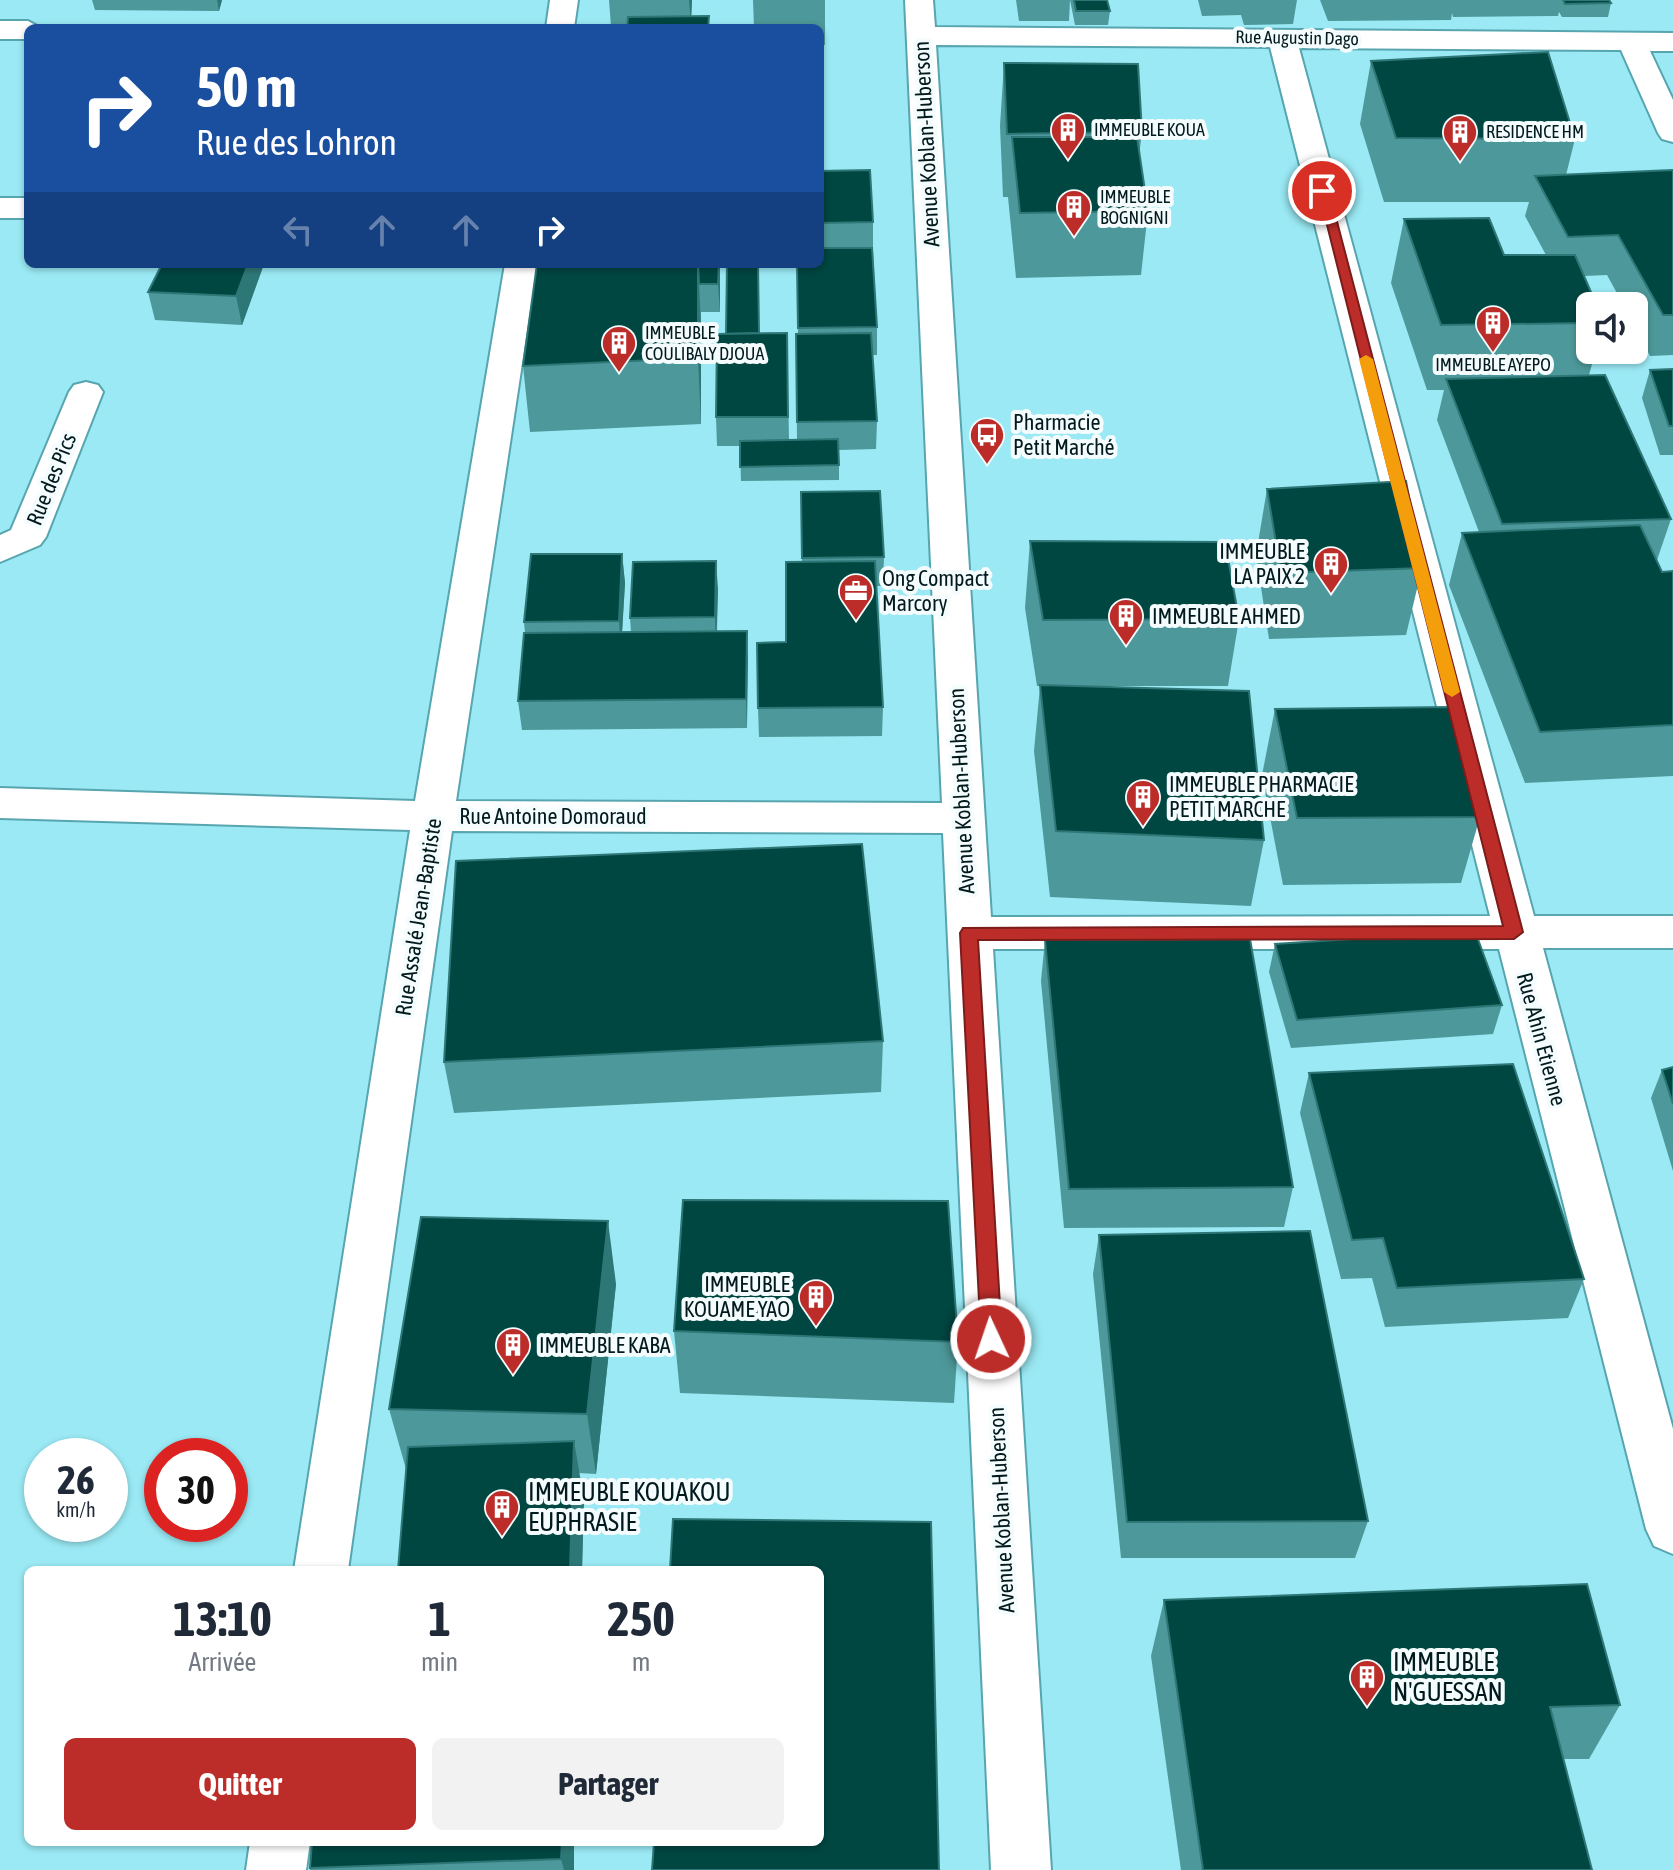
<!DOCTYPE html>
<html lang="fr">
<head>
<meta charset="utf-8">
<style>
  :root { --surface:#fff; --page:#f2f2f3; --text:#1f2937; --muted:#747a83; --accent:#bc2d2a }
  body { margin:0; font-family:"Asap Condensed",sans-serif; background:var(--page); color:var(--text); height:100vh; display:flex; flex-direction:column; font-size:30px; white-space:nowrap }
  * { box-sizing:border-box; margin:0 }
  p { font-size:26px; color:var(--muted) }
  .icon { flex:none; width:44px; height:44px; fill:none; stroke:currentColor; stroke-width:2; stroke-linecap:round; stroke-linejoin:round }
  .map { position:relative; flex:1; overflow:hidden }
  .panel { position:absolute; left:24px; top:1566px; width:800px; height:280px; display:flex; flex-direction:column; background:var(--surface); border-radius:12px; box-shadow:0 2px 6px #0004 }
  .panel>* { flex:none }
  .hud { position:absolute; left:24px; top:24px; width:800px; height:244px; border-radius:12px; box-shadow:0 2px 6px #0004; background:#1a4fa0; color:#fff; overflow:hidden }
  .tools { position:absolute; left:1576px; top:292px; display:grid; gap:16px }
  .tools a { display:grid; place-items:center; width:72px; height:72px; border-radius:12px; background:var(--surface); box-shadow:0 2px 6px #0004; font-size:40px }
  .speed { position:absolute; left:24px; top:1438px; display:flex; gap:16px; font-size:40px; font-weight:700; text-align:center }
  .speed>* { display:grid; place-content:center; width:104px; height:104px; border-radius:50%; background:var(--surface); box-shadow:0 2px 6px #0004; line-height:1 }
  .speed small { font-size:20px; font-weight:400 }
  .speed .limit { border:12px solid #d22; background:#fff; color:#111 }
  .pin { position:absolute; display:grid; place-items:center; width:68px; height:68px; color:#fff; margin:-34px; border:4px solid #fff; border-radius:50%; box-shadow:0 2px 8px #0007 }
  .me { position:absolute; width:88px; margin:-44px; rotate:357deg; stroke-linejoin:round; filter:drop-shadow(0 0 6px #0008) }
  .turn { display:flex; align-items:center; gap:28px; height:168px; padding:0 40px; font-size:36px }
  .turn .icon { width:104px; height:104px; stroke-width:2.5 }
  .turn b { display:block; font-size:56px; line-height:68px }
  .lanes { display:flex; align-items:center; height:76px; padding:0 40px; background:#0003; justify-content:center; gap:40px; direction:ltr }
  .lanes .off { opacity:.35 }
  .eta { display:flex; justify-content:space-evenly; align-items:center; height:136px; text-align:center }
  .eta b { font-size:48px; font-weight:700; line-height:56px }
  .button { display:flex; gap:16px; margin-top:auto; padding:16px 40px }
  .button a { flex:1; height:92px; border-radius:12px; background:var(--accent); color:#fff; font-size:32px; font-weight:700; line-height:92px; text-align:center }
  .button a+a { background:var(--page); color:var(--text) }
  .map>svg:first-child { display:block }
</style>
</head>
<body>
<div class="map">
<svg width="1673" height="1870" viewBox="0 0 1673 1870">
  <rect width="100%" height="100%" fill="#9ae9f4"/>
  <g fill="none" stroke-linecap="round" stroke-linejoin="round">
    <g stroke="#57a5af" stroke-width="4">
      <g id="minor">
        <path d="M 550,0 L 578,0 L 574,28 L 546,28 Z"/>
        <path d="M 905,0 L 933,0 L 935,27 L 1673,33 L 1673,51 L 1650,51 L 1673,100 L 1673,142 L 1662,139 L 1658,133 L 1621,50 L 1299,48 L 1534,916 L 1673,916 L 1673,948 L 1543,948 L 1673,1429 L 1673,1554 L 1654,1546 L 1646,1529 L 1499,949 L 993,949 L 1051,1870 L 991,1870 L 943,833 L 452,831 L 348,1570 L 294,1570 L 410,830 L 0,818 L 0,788 L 415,801 L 505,264 L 537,264 L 456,801 L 942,803 ZM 936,45 L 1270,47 L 1490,916 L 991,917 Z"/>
        <path d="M 0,21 L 28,21 L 41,28 L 28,28 L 28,39 L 0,39 Z"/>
        <rect x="0" y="198" width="28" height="20"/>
        <path d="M 86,382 L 98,385 L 103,392 L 46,537 L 40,545 L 0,562 L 0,535 L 11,530 L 69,392 L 74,385 Z"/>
        <path d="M 250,1842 L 310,1842 L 306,1870 L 246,1870 Z"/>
      </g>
    </g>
    <use href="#minor" fill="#fff" fill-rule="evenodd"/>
  </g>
  <g fill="#4d989a">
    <path d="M 92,0 L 222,0 L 219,11 L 95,10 Z"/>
    <path d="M 609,0 L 692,0 L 691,16 L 627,26 L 611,26 Z"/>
    <path d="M 753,0 L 825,0 L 825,45 L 820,45 L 820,28 L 754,28 Z"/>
    <path d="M 1016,0 L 1070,0 L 1069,21 L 1019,21 Z"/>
    <path d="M 1070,0 L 1107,0 L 1110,11 L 1108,25 L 1075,25 Z"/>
    <path d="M 1198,0 L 1297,0 L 1293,24 L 1244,25 L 1241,15 L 1202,16 Z"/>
    <path d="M 1320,0 L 1609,0 L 1611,3 L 1608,17 L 1562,17 L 1559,12 L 1558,16 L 1453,17 L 1452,13 L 1451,20 L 1328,21 Z"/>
    <path d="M 1371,61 L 1575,139 L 1566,175 L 1673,170 L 1673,355 L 1650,356 L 1634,325 L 1634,306 L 1624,306 L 1607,275 L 1584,276 L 1590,306 L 1590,350 L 1596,350 L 1589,375 L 1671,519 L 1657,560 L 1662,572 L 1673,571 L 1673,776 L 1525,783 L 1449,585 L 1462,533 L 1479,532 L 1437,420 L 1444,390 L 1427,390 L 1391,283 L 1404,219 L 1504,255 L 1546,255 L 1525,216 L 1529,202 L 1384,202 L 1360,124 Z"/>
    <path d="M 1004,63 L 1142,132 L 1139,156 L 1148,211 L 1141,275 L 1016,278 L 1008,197 L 1003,197 L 1000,126 Z"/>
    <path d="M 820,171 L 873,222 L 873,250 L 877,327 L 877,355 L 872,355 L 877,421 L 876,449 L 839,450 L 839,480 L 741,481 L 740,446 L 717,446 L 716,417 L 759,333 L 787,333 L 789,440 L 797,440 L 796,334 L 798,334 L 797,264 L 820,264 Z"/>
    <path d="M 264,264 L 242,325 L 155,320 L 148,292 Z"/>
    <path d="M 720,264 L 720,312 L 701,312 L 701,424 L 530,432 L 523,366 Z"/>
    <path d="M 1673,369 L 1673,455 L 1660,455 L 1642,398 L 1650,370 Z"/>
    <path d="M 1267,489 L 1422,568 L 1406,635 L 1269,639 L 1256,555 Z"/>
    <path d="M 801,492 L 884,557 L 883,586 L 876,586 L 883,707 L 882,736 L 759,737 L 758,708 L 786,642 L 802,562 Z"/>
    <path d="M 1030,541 L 1239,619 L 1228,686 L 1088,686 L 1264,840 L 1251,906 L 1050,897 L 1034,751 L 1040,686 L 1037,686 L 1025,608 Z"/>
    <path d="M 622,554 L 625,583 L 622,632 L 631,632 L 630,618 L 718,589 L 717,631 L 747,631 L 747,728 L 522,730 L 518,701 L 525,633 L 524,622 Z"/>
    <path d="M 1275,709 L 1480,817 L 1461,883 L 1283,885 L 1262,775 Z"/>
    <path d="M 1045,940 L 1293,1187 L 1284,1227 L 1064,1228 L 1041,981 Z"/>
    <path d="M 1275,944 L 1502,1005 L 1493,1034 L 1291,1048 L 1269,972 Z"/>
    <path d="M 883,1041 L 881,1092 L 454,1113 L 444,1062 Z"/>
    <path d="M 1673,1067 L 1673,1171 L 1651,1098 L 1662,1070 Z"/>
    <path d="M 1309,1073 L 1584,1279 L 1568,1318 L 1385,1327 L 1372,1278 L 1341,1279 L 1300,1113 Z"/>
    <path d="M 1099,1235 L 1368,1521 L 1355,1558 L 1121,1558 L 1093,1274 Z"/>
    <path d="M 616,1284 L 596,1474 L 579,1473 L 584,1500 L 582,1570 L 398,1570 L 406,1469 L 389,1409 Z"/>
    <path d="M 674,1331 L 958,1342 L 954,1403 L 680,1393 Z"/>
    <path d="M 1164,1600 L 1620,1705 L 1589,1759 L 1563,1759 L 1592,1870 L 1181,1870 L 1151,1656 Z"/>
    <path d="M 312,1842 L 574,1842 L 574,1870 L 310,1870 Z"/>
  </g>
  <g fill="#2e7777">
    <path d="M 217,0 L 222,0 L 219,11 Z"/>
    <path d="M 689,0 L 692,0 L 691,25 Z"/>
    <path d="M 248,264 L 264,264 L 242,325 L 236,296 Z"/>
    <path d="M 698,264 L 701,325 L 701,424 L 698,358 Z"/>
    <path d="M 719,264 L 720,264 L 720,312 L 718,284 Z"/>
    <path d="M 622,554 L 625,583 L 621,650 L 619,621 Z"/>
    <path d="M 716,561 L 718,589 L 716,646 L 715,617 Z"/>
    <path d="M 747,631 L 748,660 L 747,728 L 746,699 Z"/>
    <path d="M 608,1221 L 616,1284 L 596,1474 L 587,1414 Z"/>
    <path d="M 574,1441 L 584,1500 L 582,1570 L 570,1570 Z"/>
    <path d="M 562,1842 L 574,1842 L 574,1870 L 564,1870 L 561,1859 Z"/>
  </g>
  <g fill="#004641" stroke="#2e7777" stroke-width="2">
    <path d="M 1074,0 L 1107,0 L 1110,11 L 1076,11 Z"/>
    <path d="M 1563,0 L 1609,0 L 1611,3 L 1565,4 Z"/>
    <path d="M 709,16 L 708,28 L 627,28 L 628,17 Z"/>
    <path d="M 1548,52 L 1575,139 L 1396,138 L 1371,61 Z"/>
    <path d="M 1004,63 L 1138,64 L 1142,132 L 1007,134 Z"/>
    <path d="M 1012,137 L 1137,137 L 1148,211 L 1020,213 Z"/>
    <path d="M 870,170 L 873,222 L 820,223 L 820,171 Z"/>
    <path d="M 1673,170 L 1673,315 L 1663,315 L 1618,235 L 1568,237 L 1535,176 Z"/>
    <path d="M 1489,218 L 1504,255 L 1575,255 L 1597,306 L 1590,306 L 1590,323 L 1441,325 L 1404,219 Z"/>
    <path d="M 820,248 L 872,248 L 877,327 L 798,328 L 797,264 L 820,264 Z"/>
    <path d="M 162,264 L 248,264 L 236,296 L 148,292 Z"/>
    <path d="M 537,264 L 698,264 L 698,358 L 523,366 Z"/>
    <path d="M 698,264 L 719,264 L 718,284 L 699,284 Z"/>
    <path d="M 727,264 L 758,264 L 759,333 L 726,334 Z"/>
    <path d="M 787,333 L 788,417 L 716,417 L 717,334 Z"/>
    <path d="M 871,333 L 877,421 L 797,422 L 796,334 Z"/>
    <path d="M 1673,369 L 1673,426 L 1669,426 L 1650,370 Z"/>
    <path d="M 1605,375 L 1671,519 L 1502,524 L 1446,379 Z"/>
    <path d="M 838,439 L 839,465 L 740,467 L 740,441 Z"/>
    <path d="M 1406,481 L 1422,568 L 1281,573 L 1267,489 Z"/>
    <path d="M 880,491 L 884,557 L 802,558 L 801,492 Z"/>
    <path d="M 1640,525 L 1662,572 L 1673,571 L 1673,725 L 1540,732 L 1462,533 Z"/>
    <path d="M 1030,541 L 1225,542 L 1239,619 L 1043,620 Z"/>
    <path d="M 531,554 L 622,554 L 619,621 L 524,622 Z"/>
    <path d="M 716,561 L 715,617 L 630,618 L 633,562 Z"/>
    <path d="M 875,561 L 883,707 L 758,708 L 757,643 L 786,642 L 786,562 Z"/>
    <path d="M 747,631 L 746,699 L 518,701 L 524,633 Z"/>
    <path d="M 1040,685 L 1249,691 L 1264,840 L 1056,831 Z"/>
    <path d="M 1449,707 L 1480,817 L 1297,818 L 1275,709 Z"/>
    <path d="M 862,844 L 883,1041 L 444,1062 L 456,861 Z"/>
    <path d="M 1475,931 L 1502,1005 L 1297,1020 L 1275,944 Z"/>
    <path d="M 1250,939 L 1293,1187 L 1069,1189 L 1045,940 Z"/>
    <path d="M 1513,1064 L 1584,1279 L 1397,1288 L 1383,1238 L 1352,1240 L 1309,1073 Z"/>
    <path d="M 1673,1067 L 1673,1104 L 1662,1070 Z"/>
    <path d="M 683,1200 L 948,1201 L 958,1342 L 674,1331 Z"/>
    <path d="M 421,1217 L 608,1221 L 587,1414 L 389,1409 Z"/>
    <path d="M 1310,1231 L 1368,1521 L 1127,1522 L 1099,1235 Z"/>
    <path d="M 574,1441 L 570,1570 L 398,1570 L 408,1447 Z"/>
    <path d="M 673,1519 L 931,1522 L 939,1870 L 652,1870 L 654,1842 L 820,1842 L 820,1570 L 670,1570 Z"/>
    <path d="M 1587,1584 L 1620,1705 L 1550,1707 L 1592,1870 L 1203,1870 L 1164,1600 Z"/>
    <path d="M 312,1842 L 562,1842 L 561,1859 L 310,1868 Z"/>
  </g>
  <path fill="#bc2d2a" stroke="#7a1d1b" stroke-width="2" d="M 1318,189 L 1329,191 L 1523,932 L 1514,939 L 978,940 L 1002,1339 L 999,1346 L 984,1346 L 981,1339 L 960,933 L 963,928 L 1503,926 Z"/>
  <path fill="#f59e0b" d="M 1366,355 L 1373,359 L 1460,692 L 1452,697 L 1444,692 L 1359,359 Z"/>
  <defs>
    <g id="building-pin" transform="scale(1.8)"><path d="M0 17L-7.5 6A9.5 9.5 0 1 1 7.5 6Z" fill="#bc2d2a" stroke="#f5fcfd"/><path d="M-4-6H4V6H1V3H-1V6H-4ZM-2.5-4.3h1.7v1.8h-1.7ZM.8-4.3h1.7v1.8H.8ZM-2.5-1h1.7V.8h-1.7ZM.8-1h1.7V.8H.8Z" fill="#fff"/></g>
    <g id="bus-pin" transform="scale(1.8)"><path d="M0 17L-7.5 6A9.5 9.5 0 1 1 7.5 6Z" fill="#bc2d2a" stroke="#f5fcfd"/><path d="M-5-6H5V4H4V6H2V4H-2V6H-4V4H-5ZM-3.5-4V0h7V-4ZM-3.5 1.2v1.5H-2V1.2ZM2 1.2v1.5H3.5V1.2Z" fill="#fff"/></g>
    <g id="office-pin" transform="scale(1.8)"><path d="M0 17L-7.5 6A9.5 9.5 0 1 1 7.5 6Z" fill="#bc2d2a" stroke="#f5fcfd"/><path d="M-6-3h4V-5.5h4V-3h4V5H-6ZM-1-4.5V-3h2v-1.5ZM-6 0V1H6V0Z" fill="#fff"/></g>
  </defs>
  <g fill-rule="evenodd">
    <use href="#building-pin" x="1068" y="130"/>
    <use href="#building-pin" x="1460" y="132"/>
    <use href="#building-pin" x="1074" y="207"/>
    <use href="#building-pin" x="1493" y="323"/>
    <use href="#building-pin" x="619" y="343"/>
    <use href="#bus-pin" x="987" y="435"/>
    <use href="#building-pin" x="1331" y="564"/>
    <use href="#office-pin" x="856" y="591"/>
    <use href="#building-pin" x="1126" y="616"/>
    <use href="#building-pin" x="1143" y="797"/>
    <use href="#building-pin" x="816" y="1297"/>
    <use href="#building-pin" x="513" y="1345"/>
    <use href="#building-pin" x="502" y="1507"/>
    <use href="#building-pin" x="1367" y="1677"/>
  </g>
  <g text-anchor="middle" stroke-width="8" stroke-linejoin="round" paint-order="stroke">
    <g font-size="18" fill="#021a1d" stroke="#f5fcfd">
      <text transform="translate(1297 38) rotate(1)" y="6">Rue Augustin Dago</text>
    </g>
    <g font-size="18" fill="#021a1d" stroke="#f5fcfd" text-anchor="start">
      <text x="1094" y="136">IMMEUBLE KOUA</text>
      <text x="1486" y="138">RESIDENCE HM</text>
      <text x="1100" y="203">IMMEUBLE<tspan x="1100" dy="21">BOGNIGNI</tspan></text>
      <text x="645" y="339">IMMEUBLE<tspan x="645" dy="21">COULIBALY DJOUA</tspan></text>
      <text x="1493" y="371" text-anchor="middle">IMMEUBLE AYEPO</text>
    </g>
    <g font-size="22" fill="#021a1d" stroke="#f5fcfd">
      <text transform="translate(926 144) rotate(-93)" y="8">Avenue Koblan-Huberson</text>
      <text transform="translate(51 479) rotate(-68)" y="8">Rue des Pics</text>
      <text transform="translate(961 791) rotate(-93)" y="8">Avenue Koblan-Huberson</text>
      <text x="553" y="824">Rue Antoine Domoraud</text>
      <text transform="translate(418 917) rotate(-81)" y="8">Rue Assalé Jean-Baptiste</text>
      <text transform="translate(1542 1039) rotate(75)" y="8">Rue Ahin Etienne</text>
      <text transform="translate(1001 1510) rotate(-93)" y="8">Avenue Koblan-Huberson</text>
    </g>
    <g font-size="22" fill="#021a1d" stroke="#f5fcfd" text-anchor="start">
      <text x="1013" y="430">Pharmacie<tspan x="1013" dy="25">Petit Marché</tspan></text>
      <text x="1305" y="559" text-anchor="end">IMMEUBLE<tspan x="1305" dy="25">LA PAIX 2</tspan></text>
      <text x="882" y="586">Ong Compact<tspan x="882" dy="25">Marcory</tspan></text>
      <text x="1152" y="624">IMMEUBLE AHMED</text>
      <text x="1169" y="792">IMMEUBLE PHARMACIE<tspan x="1169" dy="25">PETIT MARCHE</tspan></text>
      <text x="790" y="1292" text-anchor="end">IMMEUBLE<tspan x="790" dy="25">KOUAME YAO</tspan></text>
      <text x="539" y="1353">IMMEUBLE KABA</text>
    </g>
    <g font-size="26" fill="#021a1d" stroke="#f5fcfd" text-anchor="start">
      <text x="528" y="1501">IMMEUBLE KOUAKOU<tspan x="528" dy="30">EUPHRASIE</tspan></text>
      <text x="1393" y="1671">IMMEUBLE<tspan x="1393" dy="30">N'GUESSAN</tspan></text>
    </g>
  </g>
</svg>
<div class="tools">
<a><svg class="icon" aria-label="sound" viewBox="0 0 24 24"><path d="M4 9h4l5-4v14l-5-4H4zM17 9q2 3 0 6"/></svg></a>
</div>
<div class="speed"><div>26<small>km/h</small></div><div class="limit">30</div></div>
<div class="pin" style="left:1322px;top:191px;background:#d93025"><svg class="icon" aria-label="arrive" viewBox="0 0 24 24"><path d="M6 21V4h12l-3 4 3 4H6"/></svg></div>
<svg class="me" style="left:991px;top:1339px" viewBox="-20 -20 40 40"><circle r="17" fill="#bc2d2a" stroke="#fff" stroke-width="3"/><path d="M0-11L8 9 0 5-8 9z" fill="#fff"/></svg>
<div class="hud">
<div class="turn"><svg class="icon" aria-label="right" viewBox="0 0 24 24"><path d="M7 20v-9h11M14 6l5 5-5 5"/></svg><div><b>50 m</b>Rue des Lohron</div></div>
<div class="lanes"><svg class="icon off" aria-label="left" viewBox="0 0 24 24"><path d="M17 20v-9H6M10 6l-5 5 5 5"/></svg><svg class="icon off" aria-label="ahead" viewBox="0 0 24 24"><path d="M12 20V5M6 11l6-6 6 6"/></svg><svg class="icon off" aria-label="ahead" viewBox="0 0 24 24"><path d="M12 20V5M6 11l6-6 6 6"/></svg><svg class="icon" aria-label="right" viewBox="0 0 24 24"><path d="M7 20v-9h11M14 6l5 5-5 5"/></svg></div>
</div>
<section class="panel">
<div class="eta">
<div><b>13:10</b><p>Arrivée</p></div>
<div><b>1</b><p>min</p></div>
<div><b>250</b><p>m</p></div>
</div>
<div class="button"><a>Quitter</a><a>Partager</a></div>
</section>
</div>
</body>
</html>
